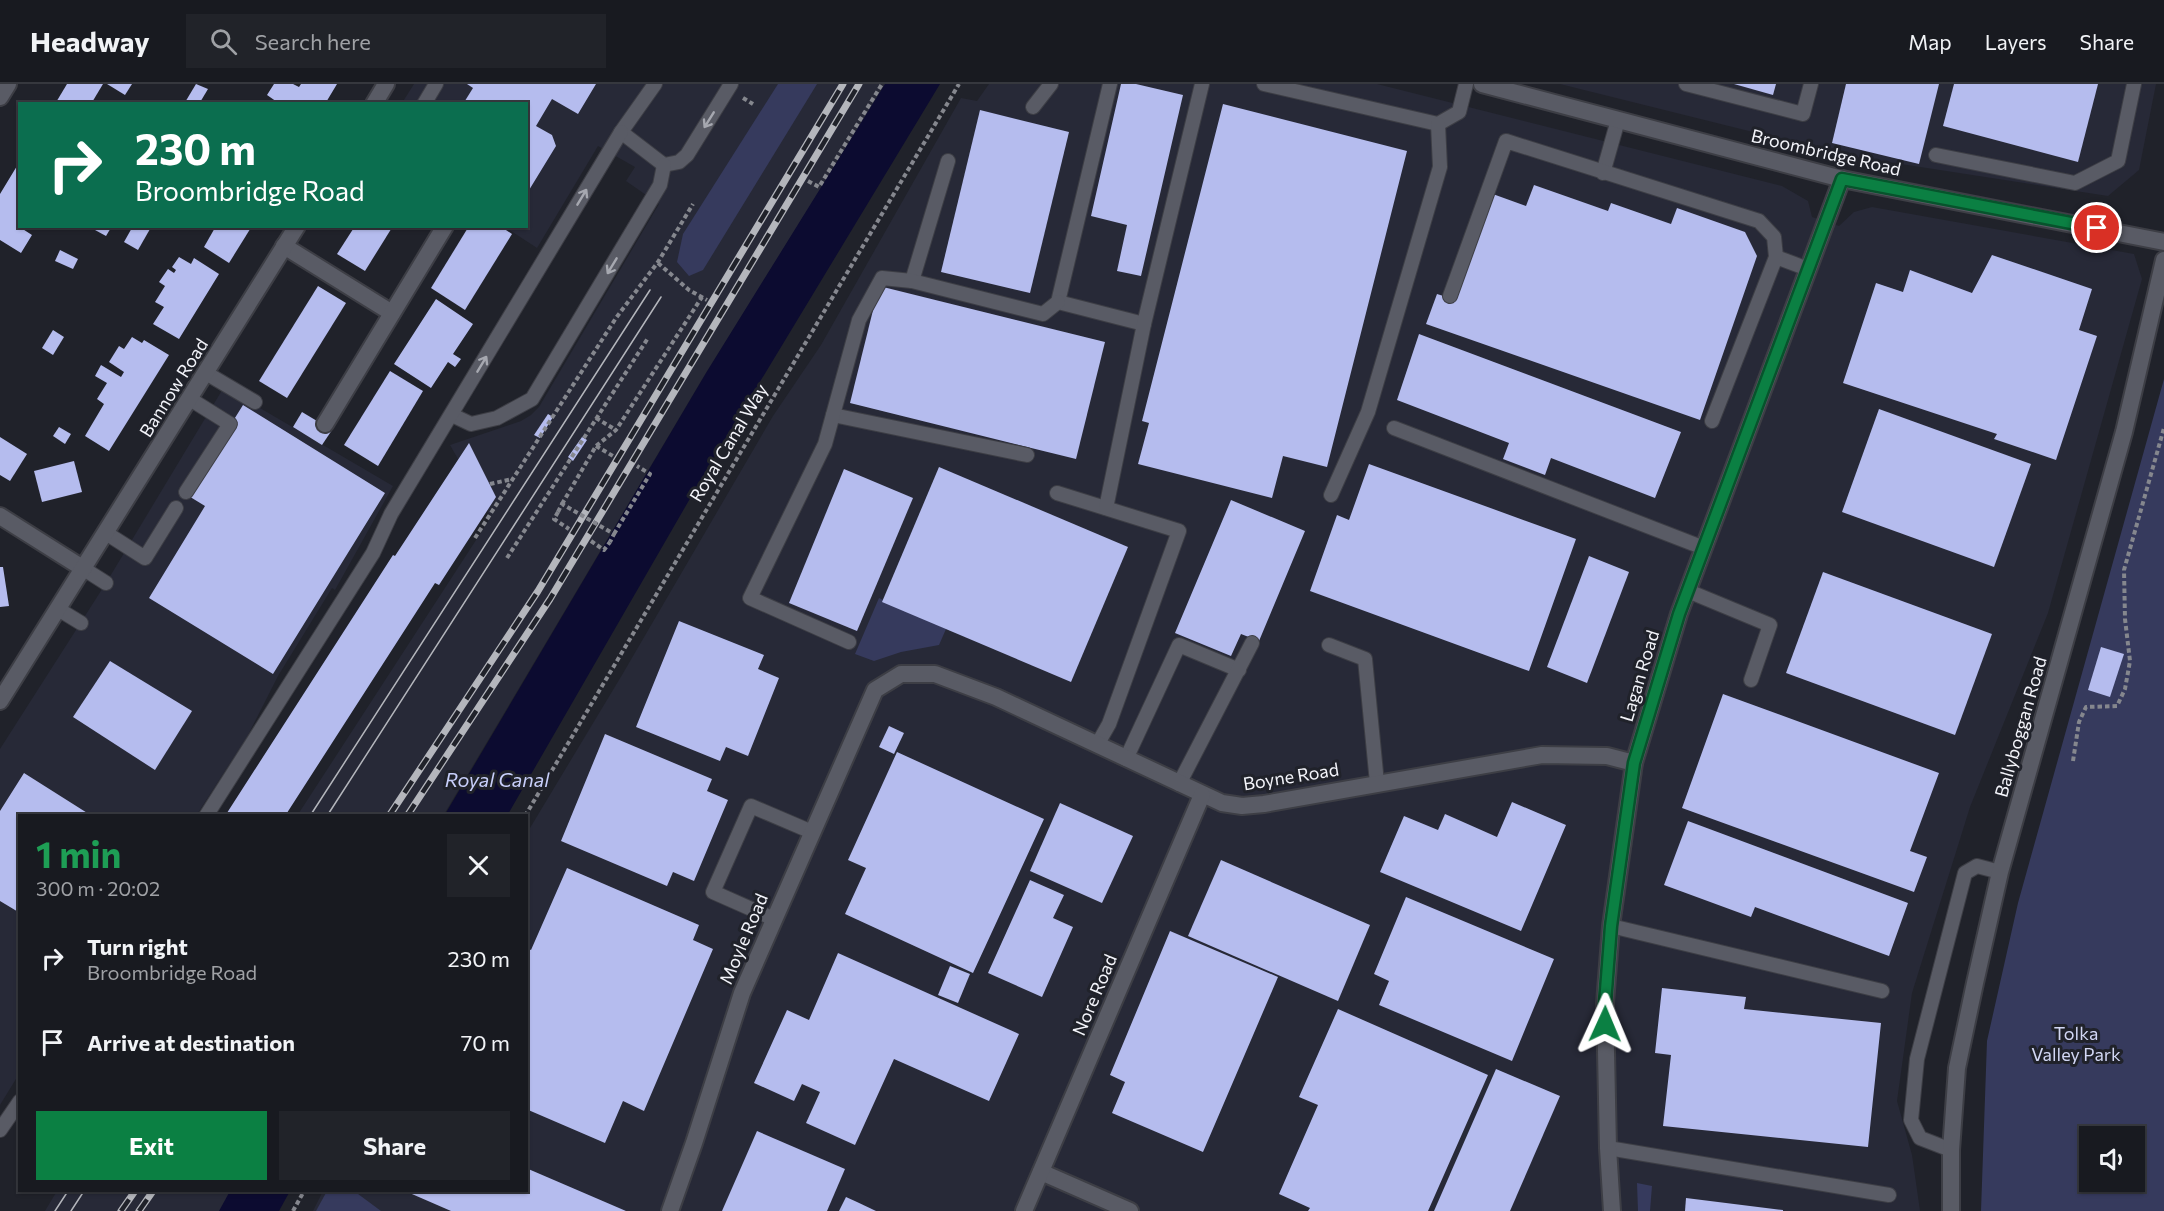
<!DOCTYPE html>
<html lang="en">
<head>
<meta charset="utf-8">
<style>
  :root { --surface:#181a20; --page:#212329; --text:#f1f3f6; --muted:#9fa1a5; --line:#36383e; --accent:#0b8043 }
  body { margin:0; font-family:Commissioner,sans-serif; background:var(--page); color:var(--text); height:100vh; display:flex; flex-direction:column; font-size:22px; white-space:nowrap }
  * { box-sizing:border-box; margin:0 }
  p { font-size:20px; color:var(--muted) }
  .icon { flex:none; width:33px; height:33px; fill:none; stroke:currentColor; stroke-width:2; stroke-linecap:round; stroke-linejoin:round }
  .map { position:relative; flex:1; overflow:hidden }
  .details { position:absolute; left:18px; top:730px; width:510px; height:378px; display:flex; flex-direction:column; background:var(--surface); border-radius:0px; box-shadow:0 2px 4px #0004,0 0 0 2px var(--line) }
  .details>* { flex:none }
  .top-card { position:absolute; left:18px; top:18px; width:510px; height:126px; border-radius:0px; box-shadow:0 2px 4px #0004,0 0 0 2px var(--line); background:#0b6e4f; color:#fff; overflow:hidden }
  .controls { position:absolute; left:2079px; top:1042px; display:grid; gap:12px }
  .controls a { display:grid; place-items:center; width:66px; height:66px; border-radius:0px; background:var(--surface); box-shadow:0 2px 4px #0004,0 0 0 2px var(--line); font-size:30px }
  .pin { position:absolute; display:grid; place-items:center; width:51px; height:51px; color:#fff; margin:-26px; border:3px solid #fff; border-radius:50%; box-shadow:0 2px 6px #0007 }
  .me { position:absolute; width:66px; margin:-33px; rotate:1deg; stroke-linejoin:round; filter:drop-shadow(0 0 4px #0008) }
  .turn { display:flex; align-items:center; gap:21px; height:126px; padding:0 18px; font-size:27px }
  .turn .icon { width:78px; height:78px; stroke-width:2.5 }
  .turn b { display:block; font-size:42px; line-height:51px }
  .round { display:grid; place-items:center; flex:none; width:63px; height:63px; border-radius:0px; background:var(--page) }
  .summary { display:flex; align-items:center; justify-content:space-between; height:102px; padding:0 18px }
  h1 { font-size:36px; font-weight:700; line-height:45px; color:#1e9e55 }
  .action { display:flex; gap:12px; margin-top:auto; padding:12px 18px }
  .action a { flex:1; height:69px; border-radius:0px; background:var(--accent); color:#fff; font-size:24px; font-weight:700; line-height:69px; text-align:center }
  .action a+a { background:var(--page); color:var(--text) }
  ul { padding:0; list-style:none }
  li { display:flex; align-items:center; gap:18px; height:84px; padding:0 18px }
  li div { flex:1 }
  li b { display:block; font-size:22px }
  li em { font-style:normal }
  header { display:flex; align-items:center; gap:36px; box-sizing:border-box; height:84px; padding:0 30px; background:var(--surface); border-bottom:2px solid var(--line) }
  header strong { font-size:28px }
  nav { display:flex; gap:33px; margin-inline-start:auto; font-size:21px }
  .search { width:420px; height:54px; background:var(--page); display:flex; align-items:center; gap:15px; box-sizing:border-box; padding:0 21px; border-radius:0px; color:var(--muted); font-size:22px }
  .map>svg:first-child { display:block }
</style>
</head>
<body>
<header>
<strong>Headway</strong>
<div class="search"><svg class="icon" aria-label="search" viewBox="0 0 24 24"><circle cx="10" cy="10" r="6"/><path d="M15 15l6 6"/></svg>Search here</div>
<nav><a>Map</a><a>Layers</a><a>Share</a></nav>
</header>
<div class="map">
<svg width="2164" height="1127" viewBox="0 0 2164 1127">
  <rect width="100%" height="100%" fill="#20222a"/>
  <g fill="#272937">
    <path d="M 414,0 L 886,0 L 706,289 L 443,732 L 297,732 L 491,433 L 450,361 L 521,337 L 531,331 L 539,323 L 659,120 L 626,97 L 635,83 L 598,62 L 537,164 L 505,143 L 526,142 L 526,20 L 402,19 Z"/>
    <path d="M 989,0 L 1377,0 L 1782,102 L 1808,117 L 1812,133 L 1839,142 L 1854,128 L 1872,123 L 2134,170 L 2142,195 L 2048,529 L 1970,723 L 1912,909 L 1897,1017 L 1912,1071 L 1920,1127 L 313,1127 L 323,1107 L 526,1107 L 527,749 L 622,591 L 773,332 L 821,261 L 961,14 L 977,17 Z"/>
    <path d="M 1560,0 L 2156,0 L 2139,86 L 2108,112 L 1849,72 Z"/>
    <path d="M 224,303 L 393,402 L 335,506 L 332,504 L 278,592 L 247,653 L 196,732 L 20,732 L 19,990 L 0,1021 L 0,665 L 106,499 Z"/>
    <path d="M 57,1107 L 231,1107 L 220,1127 L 45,1127 Z"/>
  </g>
  <g fill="#363a5d" fill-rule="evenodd">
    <path d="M 778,0 L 817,0 L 703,186 L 689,192 L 677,178 L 683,150 Z"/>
    <path d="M 2164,295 L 2164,1127 L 1981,1127 L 1987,957 L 2018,819 ZM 2090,1053 L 2134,1053 L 2134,1098 L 2090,1098 Z"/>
    <path d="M 879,514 L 946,545 L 939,561 L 901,568 L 874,577 L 855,570 Z"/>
    <path d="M 1637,1099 L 1652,1102 L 1650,1127 L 1638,1127 Z"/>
    <path d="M 327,1107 L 354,1107 L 381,1127 L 316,1127 Z"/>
  </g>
  <g fill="#0c0b30">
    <path d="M 885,0 L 940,0 L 703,392 L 507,732 L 444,732 L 706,289 Z"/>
    <path d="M 230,1107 L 290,1107 L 279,1127 L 219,1127 Z"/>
  </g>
  <g fill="#b5bcee">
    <path d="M 67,0 L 103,0 L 91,20 L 55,20 Z"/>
    <path d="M 107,0 L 132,0 L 125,11 Z"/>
    <path d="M 196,0 L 208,5 L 199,20 L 184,20 Z"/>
    <path d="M 274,0 L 293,0 L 299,3 L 301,0 L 337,0 L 325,20 L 280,20 L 267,11 Z"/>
    <path d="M 467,0 L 596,0 L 578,30 L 552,15 L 536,42 L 552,51 L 556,62 L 526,111 L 526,20 L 463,20 L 473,4 Z"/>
    <path d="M 1121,0 L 1136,0 L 1183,11 L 1141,192 L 1117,187 L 1127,141 L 1091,132 Z"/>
    <path d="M 1734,0 L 1776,0 L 1773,11 Z"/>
    <path d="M 1846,0 L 1939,0 L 1919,80 L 1832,59 Z"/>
    <path d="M 1954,0 L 2098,0 L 2078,78 L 1943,42 Z"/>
    <path d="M 1223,20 L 1407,67 L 1327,383 L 1283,372 L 1272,414 L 1138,380 L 1149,339 L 1142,337 Z"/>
    <path d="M 980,26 L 1069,48 L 1030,209 L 941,188 Z"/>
    <path d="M 20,77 L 18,142 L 32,151 L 21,169 L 0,156 L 0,110 Z"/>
    <path d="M 1534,101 L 1608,127 L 1611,119 L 1671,140 L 1677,124 L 1745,148 L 1757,172 L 1700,336 L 1426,240 L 1437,210 L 1453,215 L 1490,109 L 1526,122 Z"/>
    <path d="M 97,142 L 112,142 L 106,152 L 95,146 Z"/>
    <path d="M 133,142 L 145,142 L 150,145 L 138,166 L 124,158 Z"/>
    <path d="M 216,142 L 252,142 L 229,179 L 204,163 Z"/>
    <path d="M 355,142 L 393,142 L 365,187 L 337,170 Z"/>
    <path d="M 469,142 L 500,142 L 512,150 L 465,226 L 431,204 Z"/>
    <path d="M 60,166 L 78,175 L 73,185 L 55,177 Z"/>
    <path d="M 1992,171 L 2092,205 L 2079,246 L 2097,252 L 2056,376 L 1994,355 L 1997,350 L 1843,299 L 1876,199 L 1903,208 L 1910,186 L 1972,209 Z"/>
    <path d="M 179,173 L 191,180 L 194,174 L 219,190 L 179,255 L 153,240 L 164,223 L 155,218 L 165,202 L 159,198 L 168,185 L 174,189 L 176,186 L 172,183 Z"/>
    <path d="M 318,202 L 346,219 L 287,314 L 259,297 Z"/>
    <path d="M 879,202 L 1105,258 L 1076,375 L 850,319 Z"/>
    <path d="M 436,215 L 473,240 L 453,270 L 461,275 L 455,283 L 448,278 L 431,304 L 394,280 Z"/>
    <path d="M 53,246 L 64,253 L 53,271 L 42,264 Z"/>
    <path d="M 1419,250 L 1681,348 L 1655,414 L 1551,374 L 1545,391 L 1503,375 L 1509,359 L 1397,316 Z"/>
    <path d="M 132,253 L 142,259 L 144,256 L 169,271 L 109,367 L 85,352 L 104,320 L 97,315 L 107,299 L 95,292 L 101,281 L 121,293 L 124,288 L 109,278 L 119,262 L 124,265 Z"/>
    <path d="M 390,287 L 423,307 L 378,382 L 344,361 Z"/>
    <path d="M 243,321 L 385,409 L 273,590 L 149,514 L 205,422 L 187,411 Z"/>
    <path d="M 1879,325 L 2031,380 L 1994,483 L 1842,428 Z"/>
    <path d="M 302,328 L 332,346 L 322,361 L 293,343 Z"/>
    <path d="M 548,330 L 553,333 L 540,354 L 534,351 Z"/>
    <path d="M 59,343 L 71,350 L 65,360 L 53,352 Z"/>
    <path d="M 0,353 L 27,370 L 10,397 L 0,391 Z"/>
    <path d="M 582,353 L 587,356 L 573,377 L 568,373 Z"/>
    <path d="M 469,359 L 496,413 L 439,501 L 435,499 L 285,732 L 225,732 L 393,471 L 395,472 Z"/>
    <path d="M 74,377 L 82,408 L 42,418 L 34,387 Z"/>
    <path d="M 1369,380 L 1576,455 L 1529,587 L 1310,507 L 1337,431 L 1349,436 Z"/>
    <path d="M 939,383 L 1128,463 L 1071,598 L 882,518 Z"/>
    <path d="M 844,385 L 913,414 L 857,547 L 789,519 Z"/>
    <path d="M 1231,416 L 1305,447 L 1259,557 L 1241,550 L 1231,572 L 1175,549 Z"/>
    <path d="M 1589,472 L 1629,488 L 1587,599 L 1547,583 Z"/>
    <path d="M 0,483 L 3,483 L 9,522 L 0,523 Z"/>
    <path d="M 1823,488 L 1992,550 L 1955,651 L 1786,589 Z"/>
    <path d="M 679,537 L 764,571 L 758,585 L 779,594 L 748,672 L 726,663 L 720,677 L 636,643 Z"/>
    <path d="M 2101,563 L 2124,570 L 2110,613 L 2088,606 Z"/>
    <path d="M 110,577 L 192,627 L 155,686 L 73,633 Z"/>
    <path d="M 1723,610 L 1939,689 L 1910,767 L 1927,773 L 1914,808 L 1682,724 Z"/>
    <path d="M 889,642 L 904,649 L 894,670 L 879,663 Z"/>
    <path d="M 605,650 L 712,695 L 707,707 L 728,716 L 694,797 L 673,788 L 667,802 L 561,757 Z"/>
    <path d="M 897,668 L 1044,735 L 973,889 L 845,830 L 866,784 L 848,776 Z"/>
    <path d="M 24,689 L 92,732 L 20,732 L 20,829 L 0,817 L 0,727 Z"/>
    <path d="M 1512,718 L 1566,741 L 1521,847 L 1380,788 L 1404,732 L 1438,746 L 1445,730 L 1497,753 Z"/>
    <path d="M 1060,719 L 1133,752 L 1102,819 L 1030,787 Z"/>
    <path d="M 1688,737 L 1908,819 L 1889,872 L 1755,823 L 1751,833 L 1664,801 Z"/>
    <path d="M 1221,776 L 1370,841 L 1338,917 L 1188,852 Z"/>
    <path d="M 567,784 L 699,841 L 693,856 L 713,865 L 644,1027 L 623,1017 L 605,1059 L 526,1025 L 526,864 L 531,866 Z"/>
    <path d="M 1030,796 L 1064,811 L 1053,834 L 1073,843 L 1042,913 L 988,889 Z"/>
    <path d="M 1406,813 L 1554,875 L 1512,977 L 1379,921 L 1389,897 L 1374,890 Z"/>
    <path d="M 1170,847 L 1278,893 L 1203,1068 L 1112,1029 L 1125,998 L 1110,991 Z"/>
    <path d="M 838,869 L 1019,950 L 989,1017 L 894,975 L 855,1061 L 806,1039 L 820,1008 L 802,1000 L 794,1017 L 754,999 L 787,926 L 809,936 Z"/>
    <path d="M 950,882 L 970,890 L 958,919 L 938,911 Z"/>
    <path d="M 1662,904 L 1746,913 L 1744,925 L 1881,939 L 1868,1063 L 1663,1042 L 1671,971 L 1655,969 Z"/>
    <path d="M 1338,925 L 1488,991 L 1428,1127 L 1308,1127 L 1310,1124 L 1279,1110 L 1318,1021 L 1299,1013 Z"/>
    <path d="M 1496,985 L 1560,1012 L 1510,1127 L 1434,1127 Z"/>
    <path d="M 757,1047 L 845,1085 L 827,1127 L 722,1127 Z"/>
    <path d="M 526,1084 L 626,1127 L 451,1127 L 405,1107 L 526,1107 Z"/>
    <path d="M 846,1113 L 857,1118 L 876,1127 L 839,1127 Z"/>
    <path d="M 1686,1114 L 1783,1126 L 1783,1127 L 1685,1127 Z"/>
  </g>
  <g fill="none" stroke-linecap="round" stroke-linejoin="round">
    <g stroke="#3d3e45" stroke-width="16">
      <g id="service">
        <path d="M 655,0 L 621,48 L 664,81 L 679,78 L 687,71 L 731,0"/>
        <path d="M 1110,0 L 1058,218 L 1144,240"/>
        <path d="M 1264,0 L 1438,40 L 1459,28 L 1466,0"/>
        <path d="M 1686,0 L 1803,30 L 1811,0"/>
        <path d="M 424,20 L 436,0"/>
        <path d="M 1033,23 L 1051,0"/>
        <path d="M 1936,71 L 2075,99 L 2118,77 L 2134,0"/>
        <path d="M 1603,89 L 1618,36"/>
        <path d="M 1776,173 L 1808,185"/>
        <path d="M 912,197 L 948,77"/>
        <path d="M 1450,212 L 1506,57 L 1759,137 L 1774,153 L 1776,173 L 1712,337"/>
        <path d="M 206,289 L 255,318"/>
        <path d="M 452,331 L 471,340 L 497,334 L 532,315 L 660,101 L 664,81"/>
        <path d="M 833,331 L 1027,371"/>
        <path d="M 1394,344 L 1704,464"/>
        <path d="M 186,408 L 230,340 L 190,315"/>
        <path d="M 1057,409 L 1179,447 L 1109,640 L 1097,661"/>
        <path d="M 1331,411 L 1368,328 L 1440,83 L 1438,40"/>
        <path d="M 1106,424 L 1144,240 L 1202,0"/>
        <path d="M 106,449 L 145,474 L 176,424"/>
        <path d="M 84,485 L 106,499"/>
        <path d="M 1688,507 L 1770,541 L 1751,596"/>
        <path d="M 58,525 L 81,539"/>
        <path d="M 849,558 L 750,514 L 825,360 L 859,236 L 882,194 L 912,197 L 1043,230 L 1058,218"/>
        <path d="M 1329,561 L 1365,575 L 1377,699"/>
        <path d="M 1126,675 L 1179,561 L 1239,586"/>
        <path d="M 1179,700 L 1252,559"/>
        <path d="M 206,732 L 373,469 L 391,430 L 621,48"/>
        <path d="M 774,835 L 713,808 L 751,722 L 812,748"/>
        <path d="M 1611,842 L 1882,907"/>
        <path d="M 0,1046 L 20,1017"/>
        <path d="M 1608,1064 L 1889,1111"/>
        <path d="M 1951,1066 L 1920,1054 L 1911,1036 L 1917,975 L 1965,789 L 1977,782 L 2000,788"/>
      </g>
    </g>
    <g stroke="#3d3e45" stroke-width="20">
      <g id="minor">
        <path d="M 0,13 L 8,0"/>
        <path d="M 374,20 L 386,0"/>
        <path d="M 284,162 L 392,229"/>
        <path d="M 325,340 L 445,142"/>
        <path d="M 0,432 L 84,485"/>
        <path d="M 0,617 L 297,142"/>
        <path d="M 1041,1088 L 1130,1127"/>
        <path d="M 670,1127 L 694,1059 L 742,909 L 875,606 L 901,590 L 935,590 L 996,613 L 1222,719 L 1242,722 L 1264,720 L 1542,671 L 1607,672 L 1634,679"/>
        <path d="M 1024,1127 L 1202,711"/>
        <path d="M 1612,1127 L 1608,1064 L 1605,919 L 1611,842 L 1634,679 L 1679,530 L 1842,95"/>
      </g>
    </g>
    <g stroke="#3d3e45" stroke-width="20">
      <g id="tertiary">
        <path d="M 1482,0 L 1842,95 L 2164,158"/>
        <path d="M 1951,1127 L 1951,1066 L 1957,984 L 1975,899 L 2000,788 L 2124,348 L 2164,176"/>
      </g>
    </g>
    <g stroke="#85878e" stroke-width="4" stroke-dasharray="4.5 3" stroke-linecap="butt">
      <path d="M 743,14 L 753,20"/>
      <path d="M 808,97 L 819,103 L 882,0"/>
      <path d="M 658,179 L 689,206 L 707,216"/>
      <path d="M 596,334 L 616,346"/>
      <path d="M 596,362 L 613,372"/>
      <path d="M 490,400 L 512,395"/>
      <path d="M 562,420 L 596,362 L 616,346 L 702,213"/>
      <path d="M 558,428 L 554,435 L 569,445"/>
      <path d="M 614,450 L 650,390 L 637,382"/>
      <path d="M 475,454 L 616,234 L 658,178 L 693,120"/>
      <path d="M 591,457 L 604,466 L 610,458"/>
      <path d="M 507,474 L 648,254"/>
      <path d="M 2073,677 L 2079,638 L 2086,623 L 2117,622 L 2125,605 L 2130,577 L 2125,535 L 2124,486 L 2164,344"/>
      <path d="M 525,732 L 959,0"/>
      <path d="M 293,1127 L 304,1107"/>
    </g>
    <use href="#service" stroke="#595b65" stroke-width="14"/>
    <use href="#minor" stroke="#595b65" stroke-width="16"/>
    <use href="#tertiary" stroke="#595b65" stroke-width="16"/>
    <g stroke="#b4b6bc" stroke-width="1.5">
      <path d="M 310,732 L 650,206"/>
      <path d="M 327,732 L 661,213"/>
      <path d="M 55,1127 L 68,1107"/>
      <path d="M 71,1127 L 84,1107"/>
    </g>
    <g stroke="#b4b6bc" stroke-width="7">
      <g id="rail">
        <path d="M 389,732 L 538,507 L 843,0"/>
        <path d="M 407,732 L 550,515 L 859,0"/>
        <path d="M 121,1127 L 135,1107"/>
        <path d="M 139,1127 L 153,1107"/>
      </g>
    </g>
    <use href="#rail" stroke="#20222a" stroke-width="4.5" stroke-dasharray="14" stroke-linecap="butt"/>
    <path stroke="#85878e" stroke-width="4" stroke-dasharray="4.5 3" stroke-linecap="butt" d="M 558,428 L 562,420 L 614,450 L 610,458"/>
  </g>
  <defs><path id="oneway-shaft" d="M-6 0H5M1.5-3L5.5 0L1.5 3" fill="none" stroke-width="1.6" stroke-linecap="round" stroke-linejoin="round" transform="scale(1.5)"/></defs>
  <g stroke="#a6a8b0">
    <use href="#oneway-shaft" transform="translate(709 36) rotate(122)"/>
    <use href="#oneway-shaft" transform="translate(582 113) rotate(-59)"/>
    <use href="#oneway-shaft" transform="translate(612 182) rotate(121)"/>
    <use href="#oneway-shaft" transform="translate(482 280) rotate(-59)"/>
  </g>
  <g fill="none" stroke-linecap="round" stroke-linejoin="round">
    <g stroke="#07532c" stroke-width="15">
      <path id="route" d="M 1605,940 L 1605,919 L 1611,842 L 1634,679 L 1679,530 L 1842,95 L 2097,144"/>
    </g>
    <use href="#route" stroke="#0b8043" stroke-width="10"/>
  </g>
  <g text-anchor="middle" stroke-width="6" stroke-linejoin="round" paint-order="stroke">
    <g font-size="18" fill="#f3f4fa" stroke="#20222a">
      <text transform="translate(1826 69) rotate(13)" y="6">Broombridge Road</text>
      <text transform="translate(174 304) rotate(-58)" y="6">Bannow Road</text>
      <text transform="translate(729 359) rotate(-59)" y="6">Royal Canal Way</text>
      <text transform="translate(1640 592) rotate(-73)" y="6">Lagan Road</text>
      <text transform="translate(2021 643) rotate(-74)" y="6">Ballyboggan Road</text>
      <text transform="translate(1291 693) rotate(-9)" y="6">Boyne Road</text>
      <text transform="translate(744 855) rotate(-67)" y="6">Moyle Road</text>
      <text transform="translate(1095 911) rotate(-67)" y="6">Nore Road</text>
    </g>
    <g font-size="18" fill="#d2d7f4" stroke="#20222a">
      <text x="2076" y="956">Tolka<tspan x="2076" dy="21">Valley Park</tspan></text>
    </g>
    <g font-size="20" font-style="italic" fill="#c8cffa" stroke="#20222a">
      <text x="497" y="703">Royal Canal</text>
    </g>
  </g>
</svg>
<div class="controls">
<a><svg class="icon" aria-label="sound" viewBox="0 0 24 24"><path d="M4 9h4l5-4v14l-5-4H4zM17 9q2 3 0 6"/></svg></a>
</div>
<div class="pin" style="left:2097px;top:144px;background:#d93025"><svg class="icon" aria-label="arrive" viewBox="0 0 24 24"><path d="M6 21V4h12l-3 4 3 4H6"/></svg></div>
<svg class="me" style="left:1605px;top:940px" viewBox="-20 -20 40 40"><path d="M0-17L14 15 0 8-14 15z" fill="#0b8043" stroke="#fff" stroke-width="4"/></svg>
<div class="top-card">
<div class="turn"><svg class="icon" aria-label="right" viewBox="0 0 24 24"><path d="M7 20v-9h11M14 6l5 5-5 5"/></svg><div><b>230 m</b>Broombridge Road</div></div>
</div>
<section class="details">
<div class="summary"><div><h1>1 min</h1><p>300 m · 20:02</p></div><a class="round"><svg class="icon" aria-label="close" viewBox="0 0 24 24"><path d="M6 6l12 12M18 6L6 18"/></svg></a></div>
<ul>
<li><svg class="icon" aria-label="right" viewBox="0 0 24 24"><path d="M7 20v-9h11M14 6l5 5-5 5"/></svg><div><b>Turn right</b><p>Broombridge Road</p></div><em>230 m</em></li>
<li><svg class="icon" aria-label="arrive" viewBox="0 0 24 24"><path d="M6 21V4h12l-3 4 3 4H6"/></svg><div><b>Arrive at destination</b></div><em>70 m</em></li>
</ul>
<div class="action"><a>Exit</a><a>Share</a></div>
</section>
</div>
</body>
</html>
